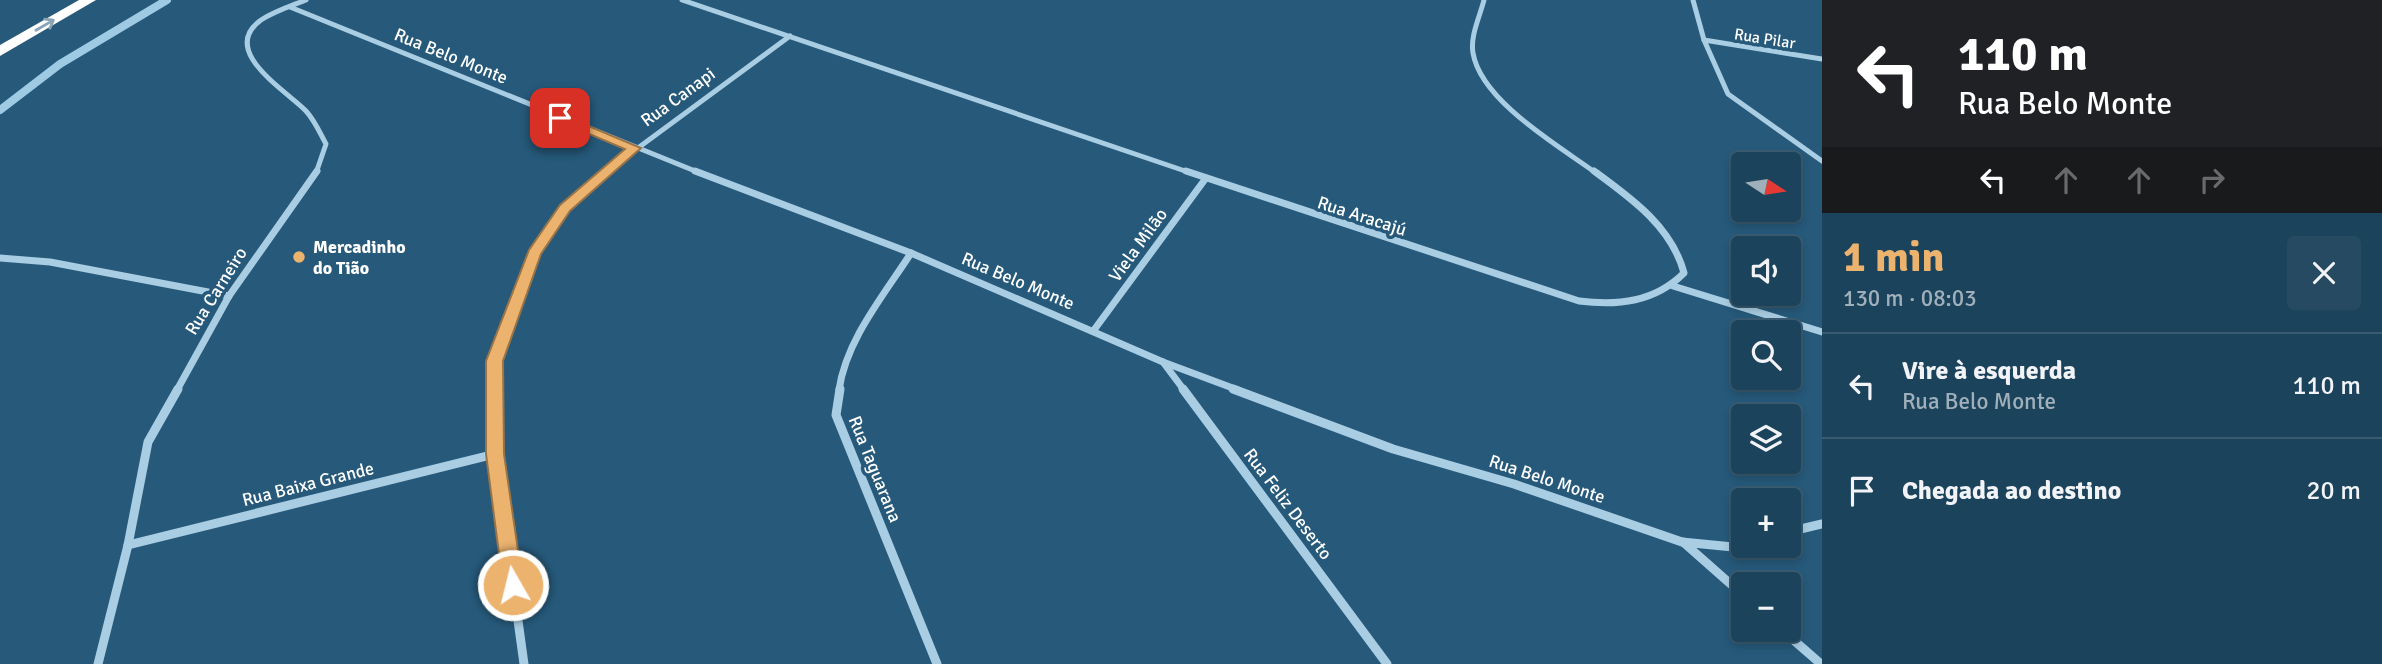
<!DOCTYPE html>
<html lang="pt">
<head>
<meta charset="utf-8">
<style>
  :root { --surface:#1c435c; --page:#254a62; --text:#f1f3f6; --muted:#a0b0bb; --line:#3a5c72; --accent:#ecb36f }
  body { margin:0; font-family:Signika,sans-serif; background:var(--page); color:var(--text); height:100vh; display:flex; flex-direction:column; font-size:26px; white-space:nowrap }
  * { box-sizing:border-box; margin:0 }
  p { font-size:23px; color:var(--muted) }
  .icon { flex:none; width:38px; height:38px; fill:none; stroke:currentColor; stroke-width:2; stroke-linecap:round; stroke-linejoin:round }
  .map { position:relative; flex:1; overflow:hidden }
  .side { display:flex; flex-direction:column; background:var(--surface); width:560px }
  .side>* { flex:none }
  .hud { background:#202124; color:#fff; overflow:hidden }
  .needle { width:46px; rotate:102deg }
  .controls { position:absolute; left:1731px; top:152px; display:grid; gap:14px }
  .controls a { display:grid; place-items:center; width:70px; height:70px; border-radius:7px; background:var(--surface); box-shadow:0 4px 10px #0003,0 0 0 2px var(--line); font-size:35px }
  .pin { position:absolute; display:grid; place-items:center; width:60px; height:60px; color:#fff; margin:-30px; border-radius:14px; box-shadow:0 4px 10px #0006 }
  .me { position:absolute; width:77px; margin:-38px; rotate:352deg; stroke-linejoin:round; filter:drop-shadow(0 0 5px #0008) }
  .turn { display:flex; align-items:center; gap:24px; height:147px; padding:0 21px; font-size:32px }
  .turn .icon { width:91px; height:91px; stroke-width:2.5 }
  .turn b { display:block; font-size:49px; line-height:60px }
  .lanes { display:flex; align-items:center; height:66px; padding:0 21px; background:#0003; justify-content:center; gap:35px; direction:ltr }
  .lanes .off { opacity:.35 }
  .round { display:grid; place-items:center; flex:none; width:74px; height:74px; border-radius:7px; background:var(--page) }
  .overview { display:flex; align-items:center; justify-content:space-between; height:119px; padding:0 21px }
  h1 { font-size:42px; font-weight:700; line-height:52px; color:var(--accent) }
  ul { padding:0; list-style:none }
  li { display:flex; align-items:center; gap:21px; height:105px; padding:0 21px; border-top:2px solid var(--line) }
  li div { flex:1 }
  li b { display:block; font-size:26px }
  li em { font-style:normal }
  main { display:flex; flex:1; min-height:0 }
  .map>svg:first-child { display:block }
</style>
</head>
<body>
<main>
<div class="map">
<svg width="1822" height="664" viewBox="0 0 1822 664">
  <rect width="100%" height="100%" fill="#26597a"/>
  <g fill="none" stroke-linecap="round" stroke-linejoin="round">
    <path stroke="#9ecae4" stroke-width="8" d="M 0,110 L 60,64 L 167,0"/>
    <g stroke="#a9cde3" stroke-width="5">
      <path d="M 306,0 C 291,6 275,11 261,20 C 218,51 287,91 306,111 C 315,121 320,133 326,144 L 316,173"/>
      <path d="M 682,0 L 1191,173"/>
      <path d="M 1484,0 C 1480,16 1470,36 1473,53 C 1481,101 1559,146 1596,173"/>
      <path d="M 1693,0 L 1704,40 L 1728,94 L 1822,161"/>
      <path d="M 290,7 L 700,173"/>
      <path d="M 1704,40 L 1822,59"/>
      <path d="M 604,173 L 790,36"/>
    </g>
    <g stroke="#a9cde3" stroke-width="7">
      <path d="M 695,171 L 911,253 L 1163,362 L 1238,390"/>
      <path d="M 1186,171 L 1579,301 C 1618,306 1655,302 1684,273 C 1672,227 1631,198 1594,171"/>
      <path d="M 0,258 L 50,262 L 229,296"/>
      <path d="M 1673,286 L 1822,332"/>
      <path d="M 1094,330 L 1206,178"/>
      <path d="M 1163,362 L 1184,390"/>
      <path d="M 177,390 L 229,296 L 317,171"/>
      <path d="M 494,390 L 494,361 L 534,254 L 565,208 L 606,171"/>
      <path d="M 839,390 C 846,340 884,295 911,253"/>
    </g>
    <g stroke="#a9cde3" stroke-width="9">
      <path d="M 494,389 L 495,454 L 524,664"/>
      <path d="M 840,389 L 836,415 L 937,664"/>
      <path d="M 1183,389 L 1387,664"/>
      <path d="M 1233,389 L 1393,449 L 1514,484 L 1682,542 L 1733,547 L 1743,544"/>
      <path d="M 1788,532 L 1822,524"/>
      <path d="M 1683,542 L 1743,595"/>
      <path d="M 128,545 L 495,454"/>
      <path d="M 1782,630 L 1821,664"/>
      <path d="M 98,664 L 128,545 L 148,442 L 178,389"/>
    </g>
    <path fill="#fff" fill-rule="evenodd" d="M 79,0 L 96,0 L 0,56 L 0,45 Z"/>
  </g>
  <defs><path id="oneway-shaft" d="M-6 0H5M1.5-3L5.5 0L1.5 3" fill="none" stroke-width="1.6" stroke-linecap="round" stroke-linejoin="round" transform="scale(1.75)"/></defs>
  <use stroke="#88a4b6" href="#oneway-shaft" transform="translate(45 25) rotate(-30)"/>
  <path fill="#ecb36f" stroke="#997448" stroke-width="2" d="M 560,114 L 641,148 L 570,211 L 541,254 L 503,361 L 504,454 L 523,585 L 520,591 L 513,594 L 506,591 L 503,585 L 486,454 L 486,361 L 529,250 L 560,205 L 625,149 L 556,120 L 554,118 Z"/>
  <circle fill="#ecb36f" stroke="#26597a" stroke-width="2.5" cx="299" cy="257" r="7"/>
  <g text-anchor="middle" stroke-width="7" stroke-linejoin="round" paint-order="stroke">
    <g font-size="16" fill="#fff" stroke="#26597a">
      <text transform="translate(1765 38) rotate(9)" y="6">Rua Pilar</text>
    </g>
    <g font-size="18" fill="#fff" stroke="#26597a">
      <text transform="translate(451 56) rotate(22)" y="6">Rua Belo Monte</text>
      <text transform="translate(678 97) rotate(-36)" y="6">Rua Canapi</text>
      <text transform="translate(1362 216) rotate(18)" y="6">Rua Aracajú</text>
      <text transform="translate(1138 245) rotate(-54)" y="6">Viela Milão</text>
      <text transform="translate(1018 281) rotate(23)" y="6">Rua Belo Monte</text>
      <text transform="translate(216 291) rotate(-58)" y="6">Rua Carneiro</text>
      <text transform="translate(875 469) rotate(68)" y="6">Rua Taguarana</text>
      <text transform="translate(1547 479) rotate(18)" y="6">Rua Belo Monte</text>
      <text transform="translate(308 484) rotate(-14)" y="6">Rua Baixa Grande</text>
      <text transform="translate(1288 504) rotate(53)" y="6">Rua Feliz Deserto</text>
    </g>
    <g font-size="18" font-weight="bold" fill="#fff" stroke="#26597a" text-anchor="start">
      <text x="313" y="253">Mercadinho<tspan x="313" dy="21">do Tião</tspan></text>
    </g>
  </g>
</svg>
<div class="controls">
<a><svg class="needle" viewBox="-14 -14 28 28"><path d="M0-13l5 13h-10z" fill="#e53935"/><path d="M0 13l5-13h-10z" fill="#a0b0bb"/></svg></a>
<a><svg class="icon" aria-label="sound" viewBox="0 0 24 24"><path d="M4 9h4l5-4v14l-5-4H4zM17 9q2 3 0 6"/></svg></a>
<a><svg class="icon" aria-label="search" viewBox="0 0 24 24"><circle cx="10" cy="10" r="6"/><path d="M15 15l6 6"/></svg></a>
<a><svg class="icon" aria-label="layers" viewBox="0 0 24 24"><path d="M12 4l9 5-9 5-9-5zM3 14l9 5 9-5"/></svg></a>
<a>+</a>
<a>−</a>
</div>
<div class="pin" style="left:560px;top:118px;background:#d93025"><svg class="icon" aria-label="arrive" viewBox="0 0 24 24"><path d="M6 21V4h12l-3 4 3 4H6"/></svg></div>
<svg class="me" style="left:513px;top:585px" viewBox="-20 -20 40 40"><circle r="17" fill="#ecb36f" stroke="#fff" stroke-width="3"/><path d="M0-11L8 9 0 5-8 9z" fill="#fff"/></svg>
</div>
<section class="side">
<div class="hud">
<div class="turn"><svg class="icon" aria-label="left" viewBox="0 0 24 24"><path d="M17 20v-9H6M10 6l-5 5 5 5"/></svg><div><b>110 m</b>Rua Belo Monte</div></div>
<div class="lanes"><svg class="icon" aria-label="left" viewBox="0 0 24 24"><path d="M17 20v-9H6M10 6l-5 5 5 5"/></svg><svg class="icon off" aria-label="ahead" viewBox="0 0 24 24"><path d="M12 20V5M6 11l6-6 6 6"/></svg><svg class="icon off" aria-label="ahead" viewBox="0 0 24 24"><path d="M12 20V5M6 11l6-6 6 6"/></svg><svg class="icon off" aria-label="right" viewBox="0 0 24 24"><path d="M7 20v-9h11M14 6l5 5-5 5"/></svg></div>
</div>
<div class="overview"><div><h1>1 min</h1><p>130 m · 08:03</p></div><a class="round"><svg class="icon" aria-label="close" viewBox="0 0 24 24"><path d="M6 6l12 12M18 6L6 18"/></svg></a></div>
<ul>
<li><svg class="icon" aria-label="left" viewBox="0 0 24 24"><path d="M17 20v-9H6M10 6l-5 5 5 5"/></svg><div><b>Vire à esquerda</b><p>Rua Belo Monte</p></div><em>110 m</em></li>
<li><svg class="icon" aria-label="arrive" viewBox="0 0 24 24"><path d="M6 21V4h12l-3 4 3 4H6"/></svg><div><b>Chegada ao destino</b></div><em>20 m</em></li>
</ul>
</section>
</main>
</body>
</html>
